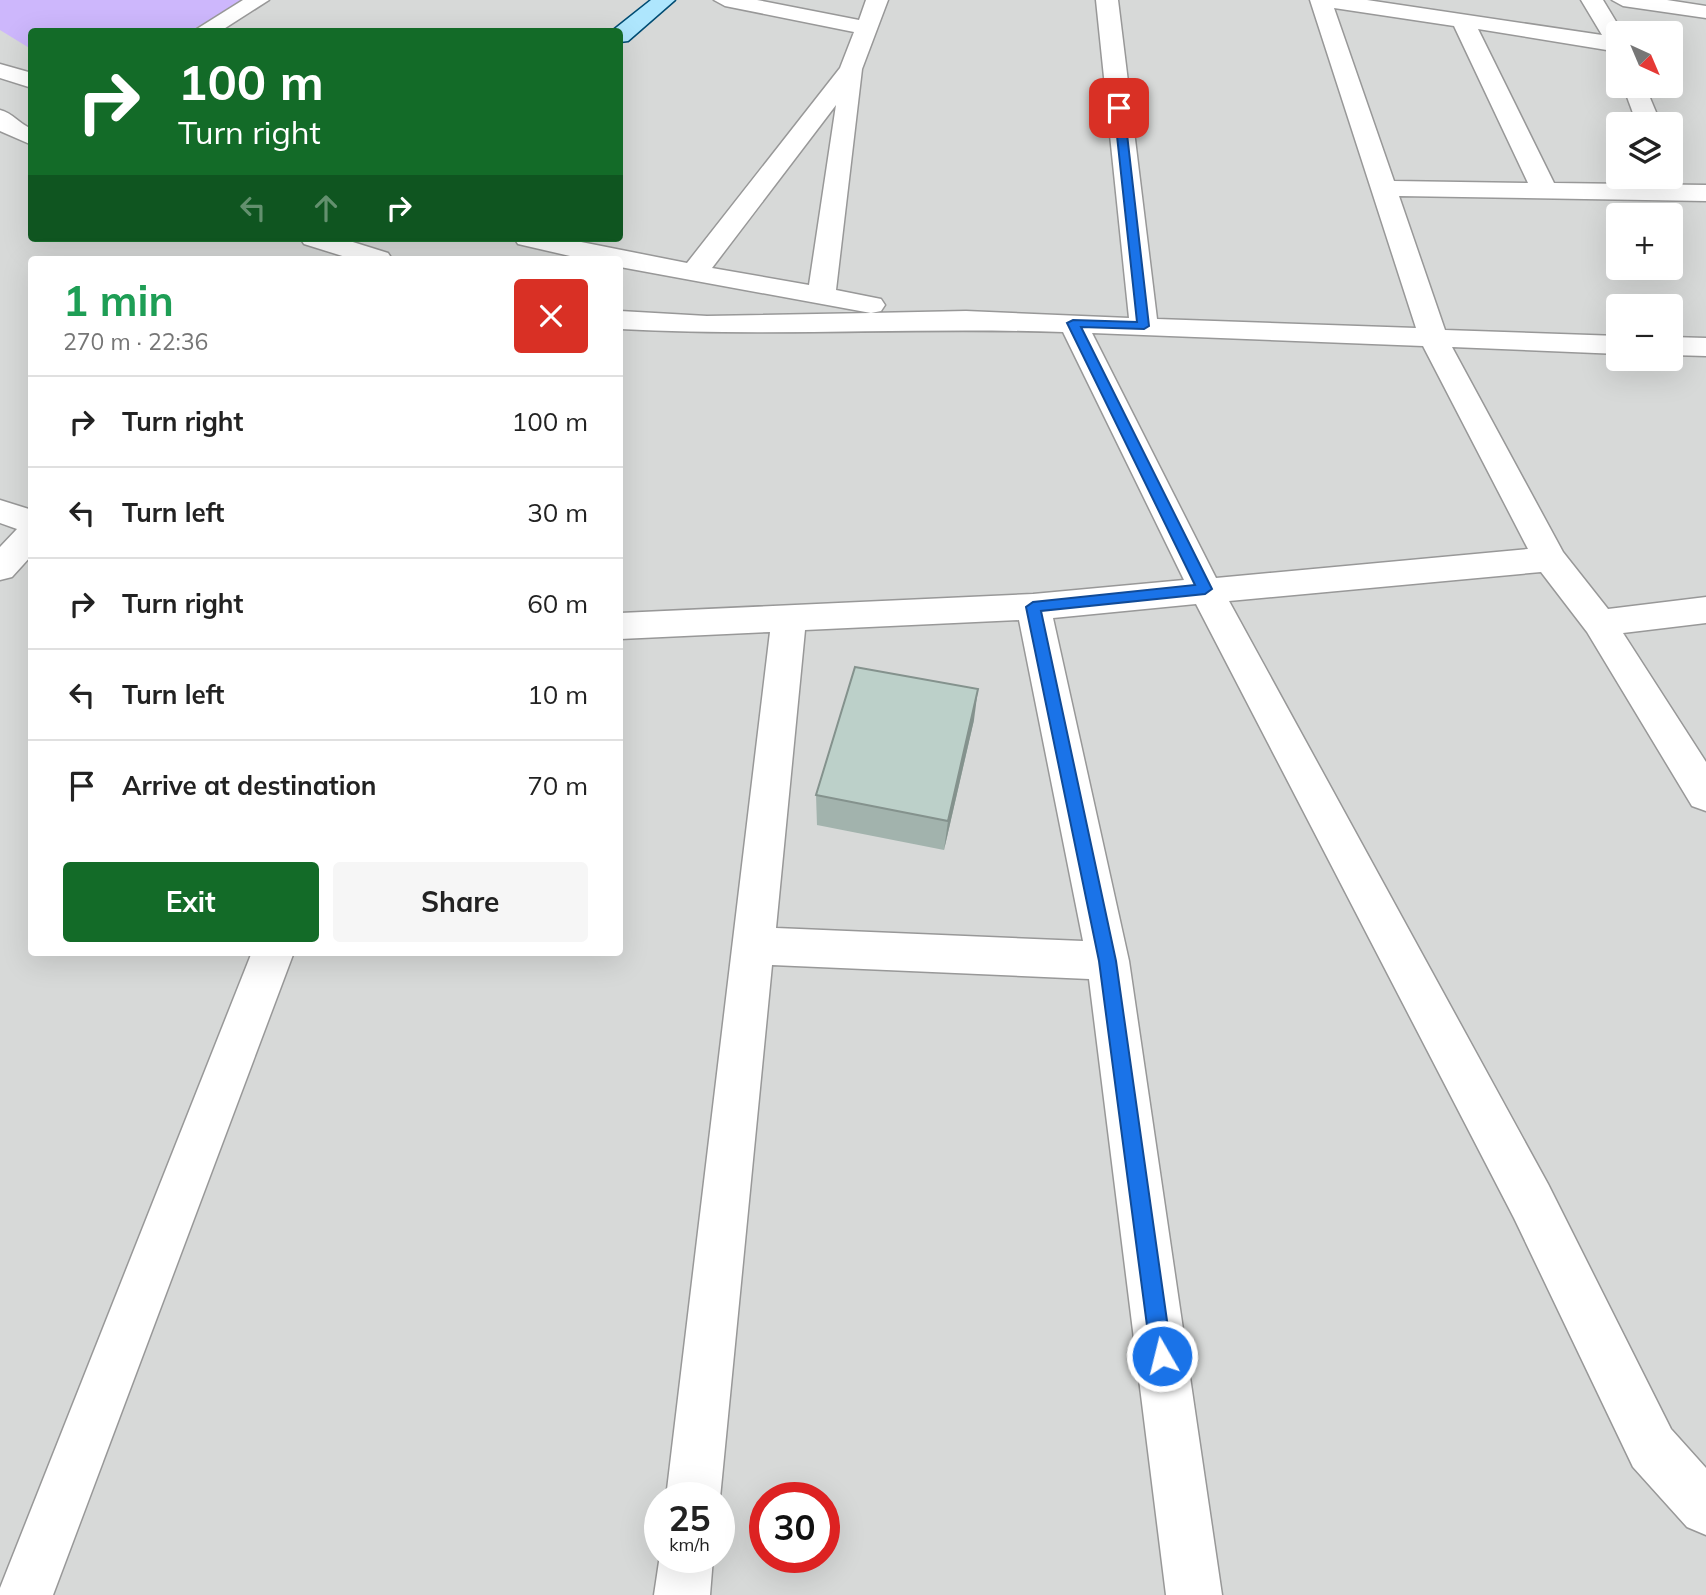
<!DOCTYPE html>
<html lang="en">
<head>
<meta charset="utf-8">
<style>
  :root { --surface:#fff; --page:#f6f6f6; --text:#222; --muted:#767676; --line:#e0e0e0; --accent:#136b28 }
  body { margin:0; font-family:Mulish,sans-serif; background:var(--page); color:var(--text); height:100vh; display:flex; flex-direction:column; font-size:26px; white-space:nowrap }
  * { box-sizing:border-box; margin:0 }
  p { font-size:23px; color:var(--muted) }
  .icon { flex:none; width:38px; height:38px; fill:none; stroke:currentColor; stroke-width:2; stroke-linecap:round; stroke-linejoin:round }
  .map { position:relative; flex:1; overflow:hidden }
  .details { position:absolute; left:28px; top:256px; width:595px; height:700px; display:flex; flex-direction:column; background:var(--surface); border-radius:7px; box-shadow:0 7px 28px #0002 }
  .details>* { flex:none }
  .banner { position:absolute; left:28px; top:28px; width:595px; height:214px; border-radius:7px; box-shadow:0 7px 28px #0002; background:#136b28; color:#fff; overflow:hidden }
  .needle { width:46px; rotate:136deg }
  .tools { position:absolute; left:1606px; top:21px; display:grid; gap:14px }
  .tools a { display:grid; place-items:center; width:77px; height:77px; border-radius:7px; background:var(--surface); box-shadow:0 7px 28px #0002; font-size:35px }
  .speed { position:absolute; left:644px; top:1482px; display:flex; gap:14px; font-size:35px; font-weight:700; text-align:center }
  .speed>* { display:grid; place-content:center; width:91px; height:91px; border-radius:50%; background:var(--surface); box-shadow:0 7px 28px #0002; line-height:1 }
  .speed small { font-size:18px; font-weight:400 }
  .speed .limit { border:10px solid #d22; background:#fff; color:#111 }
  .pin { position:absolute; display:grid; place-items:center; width:60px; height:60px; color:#fff; margin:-30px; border-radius:14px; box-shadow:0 4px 10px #0006 }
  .me { position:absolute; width:77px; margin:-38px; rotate:352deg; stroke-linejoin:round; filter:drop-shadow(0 0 5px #0008) }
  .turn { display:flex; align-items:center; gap:24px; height:147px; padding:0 35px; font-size:32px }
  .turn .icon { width:91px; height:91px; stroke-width:2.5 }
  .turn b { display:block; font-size:49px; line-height:60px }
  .lanes { display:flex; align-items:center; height:66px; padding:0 35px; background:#0003; justify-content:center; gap:35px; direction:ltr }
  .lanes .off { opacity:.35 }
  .round { display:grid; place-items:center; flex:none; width:74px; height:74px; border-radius:7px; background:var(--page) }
  .head { display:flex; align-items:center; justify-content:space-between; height:119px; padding:0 35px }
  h1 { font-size:42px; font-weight:700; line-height:52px; color:#1e9e55 }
  .cta { display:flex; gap:14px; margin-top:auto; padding:14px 35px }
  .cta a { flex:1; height:80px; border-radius:7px; background:var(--accent); color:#fff; font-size:28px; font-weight:700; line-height:80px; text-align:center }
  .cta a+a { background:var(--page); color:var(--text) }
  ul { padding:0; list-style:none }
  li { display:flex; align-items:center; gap:21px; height:91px; padding:0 35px; border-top:2px solid var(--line) }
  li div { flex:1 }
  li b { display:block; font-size:26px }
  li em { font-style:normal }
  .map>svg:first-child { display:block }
</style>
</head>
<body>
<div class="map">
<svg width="1706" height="1595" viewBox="0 0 1706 1595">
  <rect width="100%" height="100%" fill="#dfedec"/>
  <path fill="#d7d9d8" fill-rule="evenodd" d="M 0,0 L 1706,0 L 1706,1595 L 0,1595 ZM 32,32 L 620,32 L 620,238 L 32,238 ZM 1619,33 L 1671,33 L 1671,86 L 1619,86 ZM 1619,124 L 1671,124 L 1671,177 L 1619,177 ZM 1619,215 L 1671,215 L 1671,268 L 1619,268 ZM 32,259 L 620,259 L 620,952 L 32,952 ZM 1619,306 L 1671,306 L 1671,359 L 1619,359 ZM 660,1498 L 719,1498 L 719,1558 L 660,1558 ZM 765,1498 L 824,1498 L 824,1558 L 765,1558 Z"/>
  <path fill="#cdb7fc" d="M 0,0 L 244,0 L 190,31 L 32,32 L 31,49 L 0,30 Z"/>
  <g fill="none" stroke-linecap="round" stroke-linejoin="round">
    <g stroke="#989898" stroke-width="3">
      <g id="street">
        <path d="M 243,0 L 269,0 L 219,32 L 192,32 Z"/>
        <path d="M 714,0 L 757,0 L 859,20 L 866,0 L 888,0 L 862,69 L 836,290 L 881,299 L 885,305 L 881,311 L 871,313 L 966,311 L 1129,318 L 1096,0 L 1118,0 L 1157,319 L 1416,328 L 1310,0 L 1367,0 L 1602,35 L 1581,0 L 1603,0 L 1623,33 L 1619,33 L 1619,52 L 1478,29 L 1554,183 L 1706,185 L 1706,201 L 1399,196 L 1445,330 L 1619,336 L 1619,354 L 1452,347 L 1563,552 L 1608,609 L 1706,597 L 1706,623 L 1623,633 L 1706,762 L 1706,811 L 1692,806 L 1587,632 L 1541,572 L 1229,601 L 1548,1184 L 1671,1429 L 1706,1468 L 1706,1535 L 1687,1527 L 1633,1467 L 1514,1218 L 1196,604 L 1053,618 L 1129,961 L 1222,1595 L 1166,1595 L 1089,979 L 772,965 L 720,1498 L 666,1498 L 770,632 L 620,639 L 620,613 L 1033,594 L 1184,580 L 1063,332 C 916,327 768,337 620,329 L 620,311 L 707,316 L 871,313 L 620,267 L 620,259 L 583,259 L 518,244 L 514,238 L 561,238 L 687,263 L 840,68 L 854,32 L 725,6 ZM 1334,8 L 1454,26 L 1528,183 L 1394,181 ZM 836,105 L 809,285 L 712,268 ZM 1092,333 L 1423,346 L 1528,549 L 1216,578 ZM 1019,620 L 1083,941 L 776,928 L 805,630 Z"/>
        <path d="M 1612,0 L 1667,0 L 1706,6 L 1706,18 L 1623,6 Z"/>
        <path d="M 0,64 L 32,73 L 32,88 L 0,78 Z"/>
        <path d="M 1623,86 L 1645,86 L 1661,124 L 1637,124 Z"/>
        <path d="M 0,110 C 13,113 19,124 32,129 L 32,145 L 0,131 Z"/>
        <path d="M 300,238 L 340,238 L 388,253 L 392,259 L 352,259 L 304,244 Z"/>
        <path d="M 1671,337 L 1706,338 L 1706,356 L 1671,355 Z"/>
        <path d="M 0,500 L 32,510 L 32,555 L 12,577 L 0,580 L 0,547 L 17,529 L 0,523 Z"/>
        <path d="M 252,952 L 294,952 L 53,1595 L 0,1595 L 0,1588 Z"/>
        <path d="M 660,1555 L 660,1558 L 713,1558 L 710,1595 L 654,1595 Z"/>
      </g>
    </g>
    <g stroke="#004c73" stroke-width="3">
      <path id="secondary" d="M 651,0 L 675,0 L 628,41 L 620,42 L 620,32 L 612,31 Z"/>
    </g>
    <use href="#street" fill="#fff" fill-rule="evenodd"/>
    <use href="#secondary" fill="#aee6fd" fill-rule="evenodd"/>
  </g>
  <path fill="#a2b3ad" d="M 974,720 L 944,850 L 817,825 L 816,795 Z"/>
  <path fill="#84928d" d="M 978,689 L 974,720 L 944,850 L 948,821 Z"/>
  <path fill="#bcd0c9" stroke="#84928d" stroke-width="2" d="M 855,667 L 978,689 L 948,821 L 816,795 Z"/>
  <path fill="#1a73e8" stroke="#114b97" stroke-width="2" d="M 1119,106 L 1124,108 L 1149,326 L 1144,329 L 1081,327 L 1212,589 L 1205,594 L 1041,611 L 1116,961 L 1172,1356 L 1169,1364 L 1162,1367 L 1154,1364 L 1151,1356 L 1099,961 L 1026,607 L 1033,602 L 1195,585 L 1067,323 L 1073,320 L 1137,322 L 1114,108 Z"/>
</svg>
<div class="tools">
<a><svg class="needle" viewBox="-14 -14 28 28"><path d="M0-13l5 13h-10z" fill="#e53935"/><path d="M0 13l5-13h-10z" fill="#767676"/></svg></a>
<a><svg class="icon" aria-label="layers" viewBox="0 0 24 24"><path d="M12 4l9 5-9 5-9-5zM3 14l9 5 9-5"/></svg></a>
<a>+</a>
<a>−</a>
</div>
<div class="speed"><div>25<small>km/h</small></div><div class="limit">30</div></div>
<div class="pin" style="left:1119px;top:108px;background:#d93025"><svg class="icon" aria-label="arrive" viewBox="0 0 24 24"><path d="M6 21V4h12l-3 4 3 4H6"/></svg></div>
<svg class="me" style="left:1162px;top:1356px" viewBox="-20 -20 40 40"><circle r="17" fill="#1a73e8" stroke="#fff" stroke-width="3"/><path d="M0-11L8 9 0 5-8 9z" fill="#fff"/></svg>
<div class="banner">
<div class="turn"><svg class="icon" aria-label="right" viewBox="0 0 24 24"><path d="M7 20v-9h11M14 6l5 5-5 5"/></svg><div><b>100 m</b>Turn right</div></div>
<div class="lanes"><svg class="icon off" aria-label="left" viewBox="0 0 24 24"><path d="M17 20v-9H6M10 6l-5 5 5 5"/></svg><svg class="icon off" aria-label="ahead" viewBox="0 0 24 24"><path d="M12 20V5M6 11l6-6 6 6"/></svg><svg class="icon" aria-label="right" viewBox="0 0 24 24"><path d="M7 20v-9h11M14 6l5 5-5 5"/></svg></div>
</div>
<section class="details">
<div class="head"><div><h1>1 min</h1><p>270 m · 22:36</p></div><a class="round" style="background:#d93025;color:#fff"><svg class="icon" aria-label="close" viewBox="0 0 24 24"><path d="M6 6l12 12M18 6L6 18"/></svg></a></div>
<ul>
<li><svg class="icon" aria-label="right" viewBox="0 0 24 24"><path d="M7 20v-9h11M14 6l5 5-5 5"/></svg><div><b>Turn right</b></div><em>100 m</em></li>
<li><svg class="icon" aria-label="left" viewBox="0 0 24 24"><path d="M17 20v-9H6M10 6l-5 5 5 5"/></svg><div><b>Turn left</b></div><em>30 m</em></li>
<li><svg class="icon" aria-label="right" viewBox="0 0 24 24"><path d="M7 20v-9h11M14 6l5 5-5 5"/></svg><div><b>Turn right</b></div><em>60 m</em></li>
<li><svg class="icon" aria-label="left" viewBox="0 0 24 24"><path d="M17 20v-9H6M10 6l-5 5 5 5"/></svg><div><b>Turn left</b></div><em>10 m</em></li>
<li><svg class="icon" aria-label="arrive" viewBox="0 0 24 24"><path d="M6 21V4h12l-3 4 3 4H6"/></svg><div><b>Arrive at destination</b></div><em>70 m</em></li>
</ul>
<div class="cta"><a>Exit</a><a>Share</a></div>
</section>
</div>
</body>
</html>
